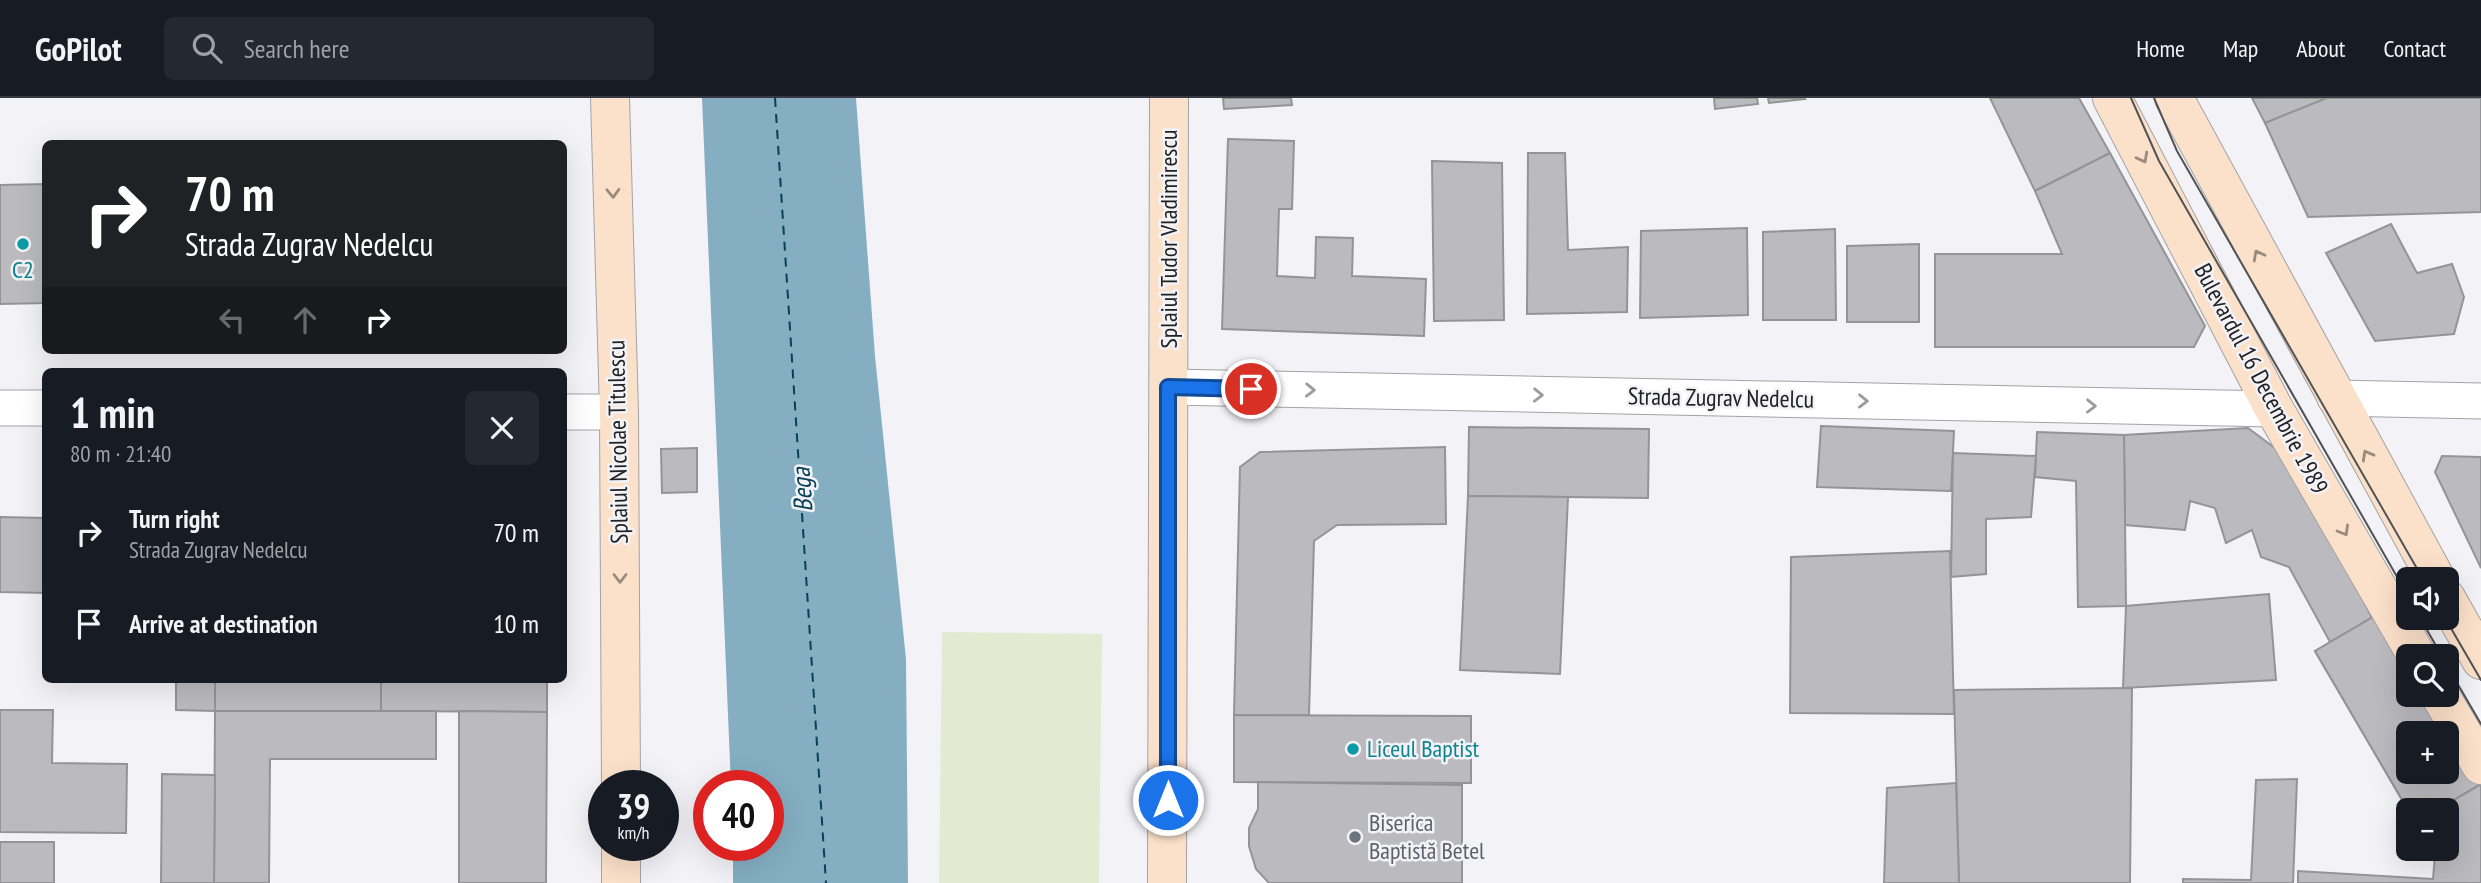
<!DOCTYPE html>
<html lang="en">
<head>
<meta charset="utf-8">
<style>
  :root { --surface:#171b24; --page:#242831; --text:#f1f3f6; --muted:#9ea1a6; --line:#363941 }
  body { margin:0; font-family:"PT Sans Narrow",sans-serif; background:var(--page); color:var(--text); height:100vh; display:flex; flex-direction:column; font-size:26px; white-space:nowrap }
  * { box-sizing:border-box; margin:0 }
  p { font-size:23px; color:var(--muted) }
  .icon { flex:none; width:38px; height:38px; fill:none; stroke:currentColor; stroke-width:2; stroke-linecap:round; stroke-linejoin:round }
  .map { position:relative; flex:1; overflow:hidden }
  .sheet { position:absolute; left:42px; top:270px; width:525px; height:315px; display:flex; flex-direction:column; background:var(--surface); border-radius:10px; box-shadow:0 7px 28px #0002 }
  .sheet>* { flex:none }
  .hud { position:absolute; left:42px; top:42px; width:525px; height:214px; border-radius:10px; box-shadow:0 7px 28px #0002; background:#202124; color:#fff; overflow:hidden }
  .controls { position:absolute; left:2396px; top:469px; display:grid; gap:14px }
  .controls a { display:grid; place-items:center; width:63px; height:63px; border-radius:10px; background:var(--surface); box-shadow:0 7px 28px #0002; font-size:35px }
  .speed { position:absolute; left:588px; top:672px; display:flex; gap:14px; font-size:35px; font-weight:700; text-align:center }
  .speed>* { display:grid; place-content:center; width:91px; height:91px; border-radius:50%; background:var(--surface); box-shadow:0 7px 28px #0002; line-height:1 }
  .speed small { font-size:18px; font-weight:400 }
  .speed .limit { border:10px solid #d22; background:#fff; color:#111 }
  .pin { position:absolute; display:grid; place-items:center; width:60px; height:60px; color:#fff; margin:-30px; border:4px solid #fff; border-radius:50%; box-shadow:0 2px 7px #0007 }
  .me { position:absolute; width:77px; margin:-38px; rotate:0deg; stroke-linejoin:round; filter:drop-shadow(0 0 5px #0008) }
  .turn { display:flex; align-items:center; gap:24px; height:147px; padding:0 28px; font-size:32px }
  .turn .icon { width:91px; height:91px; stroke-width:2.5 }
  .turn b { display:block; font-size:49px; line-height:60px }
  .lanes { display:flex; align-items:center; height:66px; padding:0 28px; background:#0003; justify-content:center; gap:35px; direction:ltr }
  .lanes .off { opacity:.35 }
  .round { display:grid; place-items:center; flex:none; width:74px; height:74px; border-radius:10px; background:var(--page) }
  .head { display:flex; align-items:center; justify-content:space-between; height:119px; padding:0 28px }
  h1 { font-size:42px; font-weight:700; line-height:52px }
  ul { padding:0; list-style:none }
  li { display:flex; align-items:center; gap:21px; height:91px; padding:0 28px }
  li div { flex:1 }
  li b { display:block; font-size:26px }
  li em { font-style:normal }
  header { display:flex; align-items:center; gap:42px; box-sizing:border-box; height:98px; padding:0 35px; background:var(--surface); border-bottom:2px solid var(--line) }
  header strong { font-size:33px }
  nav { display:flex; gap:38px; margin-inline-start:auto; font-size:24px }
  .search { width:490px; height:63px; background:var(--page); display:flex; align-items:center; gap:18px; box-sizing:border-box; padding:0 24px; border-radius:10px; color:var(--muted); font-size:26px }
  .map>svg:first-child { display:block }
</style>
</head>
<body>
<header>
<strong>GoPilot</strong>
<div class="search"><svg class="icon" aria-label="search" viewBox="0 0 24 24"><circle cx="10" cy="10" r="6"/><path d="M15 15l6 6"/></svg>Search here</div>
<nav><a>Home</a><a>Map</a><a>About</a><a>Contact</a></nav>
</header>
<div class="map">
<svg width="2481" height="785" viewBox="0 0 2481 785">
  <rect width="100%" height="100%" fill="#f3f3f7"/>
  <path fill="#e2ead1" d="M 942,534 L 1102,536 L 1099,785 L 939,785 Z"/>
  <path fill="#85aec3" d="M 702,0 L 856,0 L 875,258 L 906,561 L 908,785 L 733,785 L 733,747 L 768,747 L 768,688 L 731,688 Z"/>
  <g fill="none" stroke-linecap="round" stroke-linejoin="round">
    <path stroke="#064157" stroke-width="2" stroke-dasharray="9 7" stroke-linecap="butt" d="M 775,0 L 826,785"/>
  </g>
  <g fill="#bbbabe" stroke="#949497" stroke-width="2" fill-rule="evenodd">
    <path d="M 1223,0 L 1291,0 L 1292,7 L 1224,11 Z"/>
    <path d="M 1714,0 L 1757,0 L 1758,6 L 1715,11 Z"/>
    <path d="M 1768,0 L 1804,0 L 1805,1 L 1769,5 Z"/>
    <path d="M 1990,0 L 2079,0 L 2110,55 L 2035,93 Z"/>
    <path d="M 2252,0 L 2327,0 L 2265,25 Z"/>
    <path d="M 2327,0 L 2481,0 L 2481,114 L 2308,119 L 2265,25 Z"/>
    <path d="M 1228,41 L 1294,43 L 1292,111 L 1279,111 L 1277,178 L 1315,180 L 1316,139 L 1353,140 L 1352,178 L 1426,181 L 1424,238 L 1222,231 Z"/>
    <path d="M 1528,55 L 1565,55 L 1568,152 L 1628,149 L 1627,214 L 1527,216 Z"/>
    <path d="M 2110,55 L 2205,228 L 2194,249 L 1935,249 L 1935,156 L 2062,156 L 2035,93 Z"/>
    <path d="M 1432,63 L 1502,65 L 1504,222 L 1434,223 Z"/>
    <path d="M 46,86 L 46,205 L 0,206 L 0,87 Z"/>
    <path d="M 2391,126 L 2417,175 L 2452,166 L 2464,199 L 2454,236 L 2375,243 L 2326,155 Z"/>
    <path d="M 1747,130 L 1748,217 L 1640,220 L 1641,133 Z"/>
    <path d="M 1835,131 L 1836,222 L 1763,222 L 1763,134 Z"/>
    <path d="M 1919,146 L 1919,224 L 1847,224 L 1847,148 Z"/>
    <path d="M 1821,328 L 1954,333 L 1951,393 L 1817,389 Z"/>
    <path d="M 1469,329 L 1649,331 L 1648,400 L 1468,398 Z"/>
    <path d="M 2248,330 L 2295,365 L 2372,520 L 2330,544 L 2289,469 L 2261,459 L 2252,432 L 2226,445 L 2215,410 L 2190,403 L 2185,432 L 2125,427 L 2124,337 Z"/>
    <path d="M 2037,334 L 2124,337 L 2126,508 L 2078,509 L 2076,383 L 2035,379 Z"/>
    <path d="M 1445,349 L 1446,426 L 1337,427 L 1314,443 L 1309,617 L 1234,617 L 1240,369 L 1260,354 Z"/>
    <path d="M 697,350 L 697,394 L 662,395 L 661,351 Z"/>
    <path d="M 1953,355 L 2036,358 L 2031,419 L 1986,421 L 1986,476 L 1951,479 Z"/>
    <path d="M 2442,358 L 2481,359 L 2481,470 L 2435,374 Z"/>
    <path d="M 1468,398 L 1568,399 L 1560,576 L 1460,572 Z"/>
    <path d="M 0,419 L 46,420 L 46,495 L 0,494 Z"/>
    <path d="M 1950,453 L 1954,616 L 1790,615 L 1791,459 Z"/>
    <path d="M 2269,496 L 2276,582 L 2123,590 L 2126,508 Z"/>
    <path d="M 2385,512 L 2408,558 L 2408,597 L 2434,597 L 2481,676 L 2481,686 L 2437,712 L 2408,712 L 2315,553 ZM 2408,635 L 2446,635 L 2446,674 L 2408,674 Z"/>
    <path d="M 2385,512 L 2408,558 L 2408,597 L 2434,597 L 2481,676 L 2481,686 L 2437,712 L 2408,712 L 2315,553 ZM 2408,635 L 2446,635 L 2446,674 L 2408,674 Z"/>
    <path d="M 176,581 L 215,581 L 215,613 L 176,612 Z"/>
    <rect x="215" y="581" width="166" height="32"/>
    <path d="M 381,581 L 547,581 L 547,614 L 381,613 Z"/>
    <path d="M 2132,590 L 2130,785 L 1959,785 L 1954,592 Z"/>
    <path d="M 0,612 L 53,612 L 52,665 L 127,666 L 126,735 L 0,734 Z"/>
    <path d="M 215,613 L 436,613 L 436,661 L 270,661 L 269,785 L 214,785 Z"/>
    <path d="M 459,613 L 547,614 L 546,785 L 459,785 Z"/>
    <path d="M 1234,617 L 1471,618 L 1471,685 L 1234,684 Z"/>
    <path d="M 162,676 L 215,677 L 214,785 L 161,785 Z"/>
    <path d="M 2297,681 L 2293,785 L 2183,785 L 2183,781 L 2251,782 L 2256,682 Z"/>
    <path d="M 1258,684 L 1462,687 L 1462,785 L 1269,785 L 1256,771 L 1249,748 L 1249,730 L 1258,711 Z"/>
    <path d="M 1956,685 L 1959,785 L 1884,785 L 1887,690 Z"/>
    <path d="M 2481,686 L 2481,785 L 2298,785 L 2298,773 L 2433,781 L 2435,757 L 2431,751 L 2446,751 L 2446,712 L 2437,712 Z"/>
    <rect x="0" y="744" width="54" height="41"/>
  </g>
  <g fill="none" stroke-linecap="round" stroke-linejoin="round">
    <g stroke="#a3a3a6" stroke-width="37">
      <g id="street">
        <path d="M 1169,289 L 2274,311"/>
        <path d="M 2335,300 L 2481,303"/>
        <path d="M 0,310 L 46,310"/>
        <path d="M 564,314 L 619,314"/>
      </g>
    </g>
    <g stroke="#a3a3a6" stroke-width="40">
      <g id="secondary">
        <path d="M 610,0 L 619,314 L 621,688"/>
        <path d="M 2112,0 L 2274,311 L 2417,558"/>
        <path d="M 2174,0 L 2436,481"/>
        <path d="M 2446,500 L 2481,562"/>
        <path d="M 2440,597 L 2481,667"/>
        <path d="M 621,747 L 621,785"/>
        <path d="M 1167,785 L 1169,0"/>
      </g>
    </g>
    <use href="#street" stroke="#fff" stroke-width="35"/>
    <use href="#secondary" stroke="#fce1ca" stroke-width="38"/>
    <g stroke="#525355" stroke-width="2">
      <path d="M 2131,0 L 2159,63 L 2408,498"/>
      <path d="M 2154,0 L 2177,53 L 2423,481"/>
      <path d="M 2420,520 L 2442,558"/>
      <path d="M 2445,520 L 2481,582"/>
      <path d="M 2446,566 L 2481,626"/>
    </g>
  </g>
  <defs><path id="oneway-chevron" d="M-2-3.5L2.5 0L-2 3.5" fill="none" stroke-width="1.6" stroke-linecap="round" stroke-linejoin="round" transform="scale(1.75)"/></defs>
  <g stroke="#998b7e">
    <use href="#oneway-chevron" transform="translate(2143 60) rotate(62)"/>
    <use href="#oneway-chevron" transform="translate(613 95) rotate(88)"/>
    <use href="#oneway-chevron" transform="translate(2258 157) rotate(-118)"/>
    <use href="#oneway-chevron" transform="translate(2367 357) rotate(-119)"/>
    <use href="#oneway-chevron" transform="translate(2344 433) rotate(60)"/>
    <use href="#oneway-chevron" transform="translate(620 480) rotate(90)"/>
  </g>
  <g stroke="#9b9b9c">
    <use href="#oneway-chevron" transform="translate(1310 292) rotate(1)"/>
    <use href="#oneway-chevron" transform="translate(1538 297) rotate(1)"/>
    <use href="#oneway-chevron" transform="translate(1863 303) rotate(1)"/>
    <use href="#oneway-chevron" transform="translate(2091 308) rotate(1)"/>
  </g>
  <g fill="none" stroke-linecap="round" stroke-linejoin="round">
    <g stroke="#114b97" stroke-width="18">
      <path id="route" d="M 1168,702 L 1168,289 L 1251,291"/>
    </g>
    <use href="#route" stroke="#1a73e8" stroke-width="12"/>
  </g>
  <g fill="#0f9aa8" stroke="#f3f3f7" stroke-width="2.5">
    <circle cx="23" cy="146" r="7"/>
    <circle cx="1353" cy="651" r="7"/>
  </g>
  <circle fill="#6b7280" stroke="#f3f3f7" stroke-width="2.5" cx="1355" cy="739" r="7"/>
  <g text-anchor="middle" stroke-width="5" stroke-linejoin="round" paint-order="stroke">
    <g font-size="24" fill="#202122" stroke="#f3f3f7">
      <text transform="translate(1169 141) rotate(-90)" y="8">Splaiul Tudor Vladimirescu</text>
      <text transform="translate(2261 281) rotate(62)" y="8">Bulevardul 16 Decembrie 1989</text>
      <text transform="translate(1721 300) rotate(1)" y="8">Strada Zugrav Nedelcu</text>
      <text transform="translate(618 344) rotate(-91)" y="8">Splaiul Nicolae Titulescu</text>
    </g>
    <g font-size="24" fill="#0d838f" stroke="#f3f3f7">
      <text x="23" y="180">C2</text>
      <text x="1367" y="659" text-anchor="start">Liceul Baptist</text>
    </g>
    <g font-size="24" fill="#5b616d" stroke="#f3f3f7" text-anchor="start">
      <text x="1369" y="733">Biserica<tspan x="1369" dy="28">Baptistă Betel</tspan></text>
    </g>
    <g font-size="26" font-style="italic" fill="#064157" stroke="#f3f3f7">
      <text transform="translate(802 392) rotate(-94)" y="9">Bega</text>
    </g>
  </g>
</svg>
<div class="controls">
<a><svg class="icon" aria-label="sound" viewBox="0 0 24 24"><path d="M4 9h4l5-4v14l-5-4H4zM17 9q2 3 0 6"/></svg></a>
<a><svg class="icon" aria-label="search" viewBox="0 0 24 24"><circle cx="10" cy="10" r="6"/><path d="M15 15l6 6"/></svg></a>
<a>+</a>
<a>−</a>
</div>
<div class="speed"><div>39<small>km/h</small></div><div class="limit">40</div></div>
<div class="pin" style="left:1251px;top:291px;background:#d93025"><svg class="icon" aria-label="arrive" viewBox="0 0 24 24"><path d="M6 21V4h12l-3 4 3 4H6"/></svg></div>
<svg class="me" style="left:1168px;top:702px" viewBox="-20 -20 40 40"><circle r="17" fill="#1a73e8" stroke="#fff" stroke-width="3"/><path d="M0-11L8 9 0 5-8 9z" fill="#fff"/></svg>
<div class="hud">
<div class="turn"><svg class="icon" aria-label="right" viewBox="0 0 24 24"><path d="M7 20v-9h11M14 6l5 5-5 5"/></svg><div><b>70 m</b>Strada Zugrav Nedelcu</div></div>
<div class="lanes"><svg class="icon off" aria-label="left" viewBox="0 0 24 24"><path d="M17 20v-9H6M10 6l-5 5 5 5"/></svg><svg class="icon off" aria-label="ahead" viewBox="0 0 24 24"><path d="M12 20V5M6 11l6-6 6 6"/></svg><svg class="icon" aria-label="right" viewBox="0 0 24 24"><path d="M7 20v-9h11M14 6l5 5-5 5"/></svg></div>
</div>
<section class="sheet">
<div class="head"><div><h1>1 min</h1><p>80 m · 21:40</p></div><a class="round"><svg class="icon" aria-label="close" viewBox="0 0 24 24"><path d="M6 6l12 12M18 6L6 18"/></svg></a></div>
<ul>
<li><svg class="icon" aria-label="right" viewBox="0 0 24 24"><path d="M7 20v-9h11M14 6l5 5-5 5"/></svg><div><b>Turn right</b><p>Strada Zugrav Nedelcu</p></div><em>70 m</em></li>
<li><svg class="icon" aria-label="arrive" viewBox="0 0 24 24"><path d="M6 21V4h12l-3 4 3 4H6"/></svg><div><b>Arrive at destination</b></div><em>10 m</em></li>
</ul>
</section>
</div>
</body>
</html>
